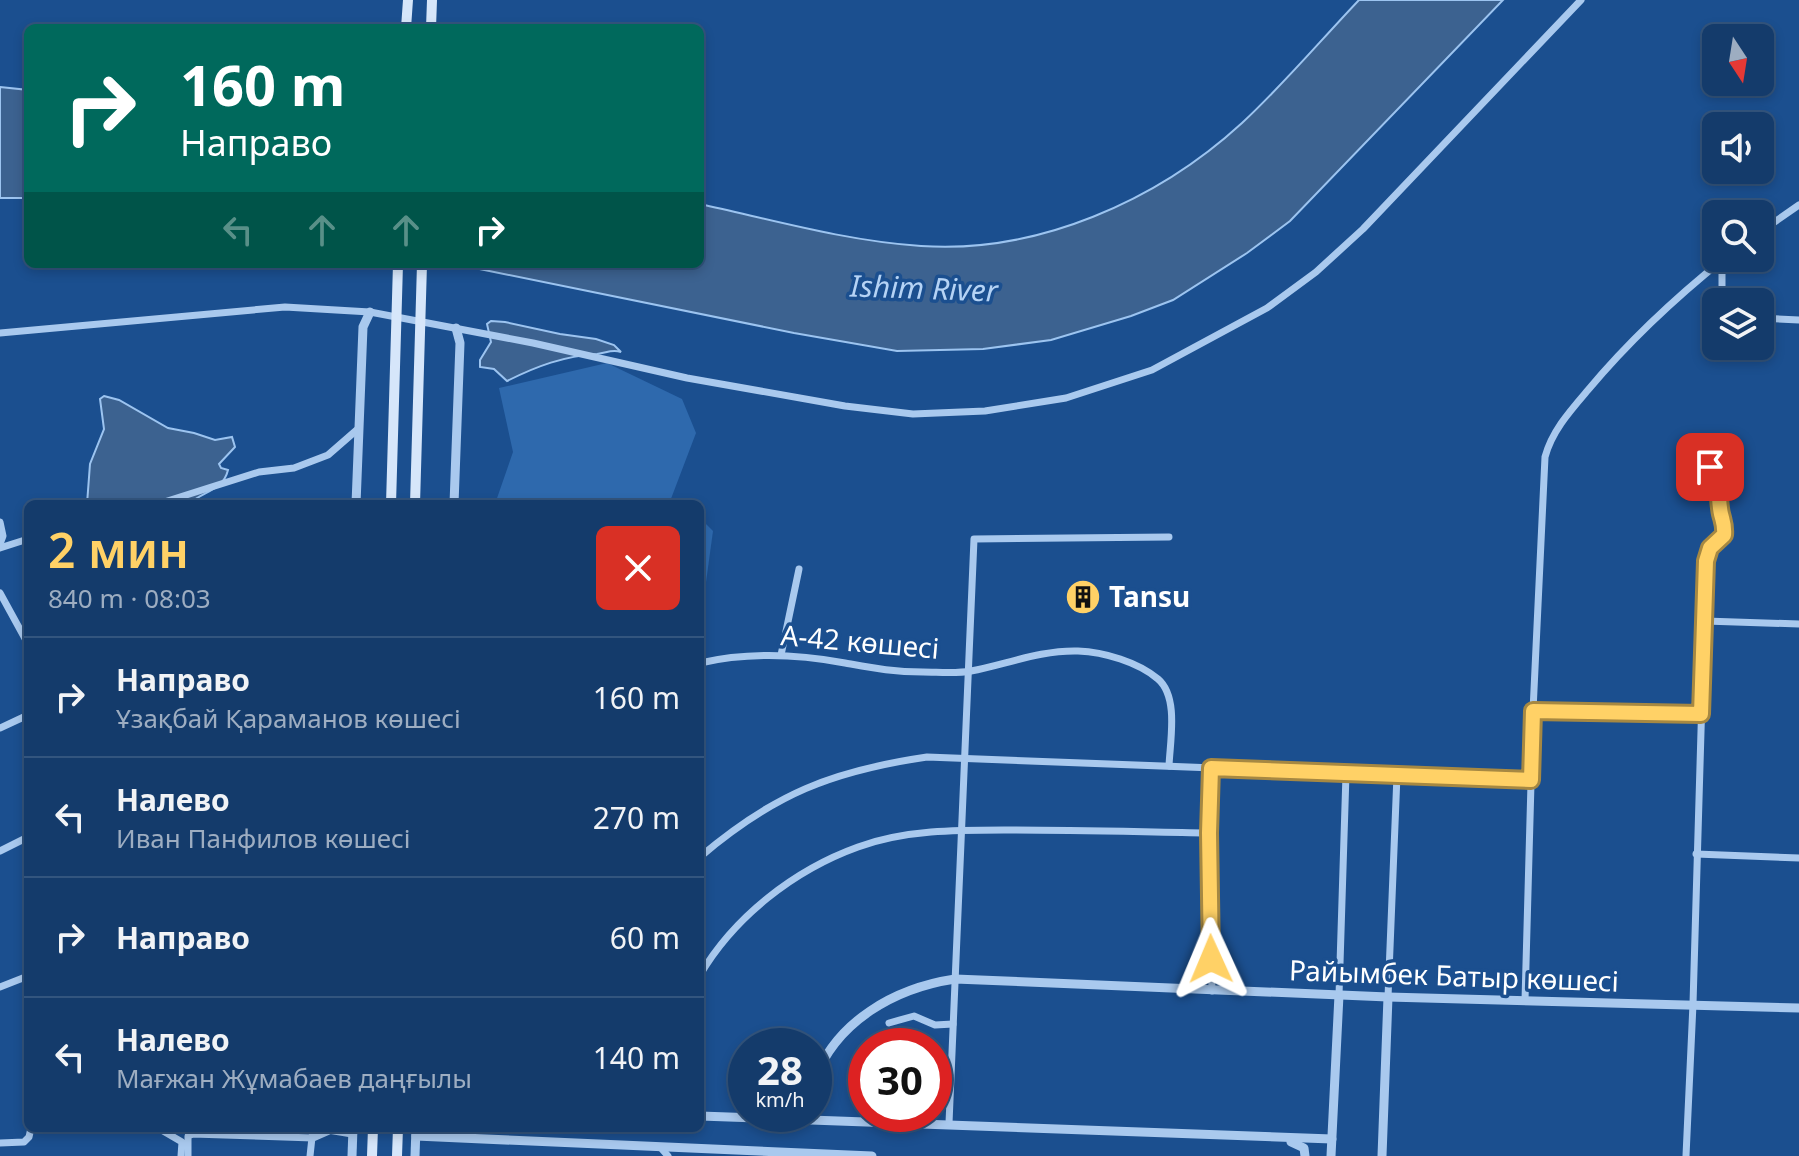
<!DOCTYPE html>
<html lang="ru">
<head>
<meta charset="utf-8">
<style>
  :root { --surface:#143b6b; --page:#214673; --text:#f1f3f6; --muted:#9dadc1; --line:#33557e; --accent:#ffd166 }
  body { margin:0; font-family:"Noto Sans",sans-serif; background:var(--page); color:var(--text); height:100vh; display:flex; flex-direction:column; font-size:30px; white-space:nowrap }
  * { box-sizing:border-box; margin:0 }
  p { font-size:26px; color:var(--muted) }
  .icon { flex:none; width:44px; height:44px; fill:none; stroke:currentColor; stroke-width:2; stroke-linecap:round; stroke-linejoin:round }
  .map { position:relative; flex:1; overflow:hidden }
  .side { position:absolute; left:24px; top:500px; width:680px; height:632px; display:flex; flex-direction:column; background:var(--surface); border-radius:12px; box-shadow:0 4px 12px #0003,0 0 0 2px var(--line) }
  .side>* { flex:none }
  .banner { position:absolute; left:24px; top:24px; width:680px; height:244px; border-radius:12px; box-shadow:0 4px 12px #0003,0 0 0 2px var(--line); background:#00695c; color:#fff; overflow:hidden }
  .needle { width:52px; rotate:168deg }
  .controls { position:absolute; left:1702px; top:24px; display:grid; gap:16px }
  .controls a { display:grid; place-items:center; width:72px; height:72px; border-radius:12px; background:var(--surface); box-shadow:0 4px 12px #0003,0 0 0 2px var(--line); font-size:40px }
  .speed { position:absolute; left:728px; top:1028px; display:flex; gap:16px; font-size:40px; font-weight:700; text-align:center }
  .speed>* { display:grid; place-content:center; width:104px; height:104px; border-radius:50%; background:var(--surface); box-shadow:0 4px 12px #0003,0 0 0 2px var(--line); line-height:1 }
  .speed small { font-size:20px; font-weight:400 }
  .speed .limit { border:12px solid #d22; background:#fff; color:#111 }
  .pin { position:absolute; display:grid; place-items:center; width:68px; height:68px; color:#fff; margin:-34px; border-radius:16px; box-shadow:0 4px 12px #0006 }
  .me { position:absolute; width:88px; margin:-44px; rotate:359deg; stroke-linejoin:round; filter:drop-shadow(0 0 6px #0008) }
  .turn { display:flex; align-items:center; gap:28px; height:168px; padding:0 24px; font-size:36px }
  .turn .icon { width:104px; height:104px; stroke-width:2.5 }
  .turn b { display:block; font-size:56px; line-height:68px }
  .lanes { display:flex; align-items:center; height:76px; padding:0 24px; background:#0003; justify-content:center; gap:40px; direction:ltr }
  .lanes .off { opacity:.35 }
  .round { display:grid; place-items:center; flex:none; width:84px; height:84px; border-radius:12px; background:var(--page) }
  .headline { display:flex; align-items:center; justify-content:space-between; height:136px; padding:0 24px }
  h1 { font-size:48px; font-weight:600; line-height:60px; color:var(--accent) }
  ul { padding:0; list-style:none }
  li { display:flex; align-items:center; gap:24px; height:120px; padding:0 24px; border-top:2px solid var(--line) }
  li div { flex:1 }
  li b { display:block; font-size:30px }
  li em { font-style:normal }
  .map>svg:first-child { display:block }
</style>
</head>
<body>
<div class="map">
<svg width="1799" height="1156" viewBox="0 0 1799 1156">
  <rect width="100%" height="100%" fill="#1b4f8f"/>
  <g fill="#2e69ad">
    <path d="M 607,363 L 682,399 L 696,433 L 669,504 L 495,504 L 513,452 L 499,388 Z"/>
    <path d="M 700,518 L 713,531 L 700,626 Z"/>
  </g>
  <g fill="#3c6290" stroke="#9cc4f0" stroke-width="2">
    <path d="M 1359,0 L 1503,0 L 1290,221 L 1247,253 L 1173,300 L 1131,316 L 1051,340 L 983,349 L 897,351 L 794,333 L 455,264 L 700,264 L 700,204 C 773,220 846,241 921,246 C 1037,254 1157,201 1242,123 C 1283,85 1320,41 1359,0 Z"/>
    <path d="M 0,87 L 28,90 L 28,198 L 0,198 Z"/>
    <path d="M 491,321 L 505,322 L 560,334 L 596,339 L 614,345 L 621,352 C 611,349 607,353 597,354 C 564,356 537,366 507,381 L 494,369 L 480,367 L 480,360 L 491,342 L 487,324 Z"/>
    <path d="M 104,396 L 119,400 L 168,428 L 194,433 L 215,440 L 232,437 L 235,447 L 219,464 L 221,468 L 228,470 C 223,491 203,491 189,504 L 87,504 L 90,464 L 104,429 L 100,399 Z"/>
  </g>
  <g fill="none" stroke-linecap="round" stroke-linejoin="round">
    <g stroke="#a9c9ee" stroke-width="7">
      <path d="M 1760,232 L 1799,205"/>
      <path d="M 1722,302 L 1722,260"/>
      <path d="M 1760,318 L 1799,320"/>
      <path d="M 0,333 L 285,307 L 370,312 L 533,343 L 687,378 L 845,406 L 913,414 L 985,411 L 1066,398 L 1152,370 L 1267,308 L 1316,272 L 1363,229 L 1581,0"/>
      <path d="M 158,504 L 259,472 L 294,468 L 328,455 L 359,428"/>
      <path d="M 0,522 L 3,536 L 0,544"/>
      <path d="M 0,548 L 28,539"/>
      <path d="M 0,593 L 28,644"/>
      <path d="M 1705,621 L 1799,624"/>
      <path d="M 781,655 L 799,569"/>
      <path d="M 700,663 C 748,652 797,654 845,663 C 873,668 893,672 923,672 C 938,672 956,674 971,671 C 1007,664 1041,650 1078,651 C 1104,652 1138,662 1158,679 C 1179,697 1170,741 1169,766"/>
      <path d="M 1533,711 L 1701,714"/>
      <path d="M 0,728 L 28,715"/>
      <path d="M 1211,768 L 1209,833 L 1212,991"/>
      <path d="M 0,851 L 28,837"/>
      <path d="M 1696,854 L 1799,858"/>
      <path d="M 700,857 C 774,794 832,771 927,757 L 1531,780"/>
      <path d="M 700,975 C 734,917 794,870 858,847 C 907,829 962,830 1014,830 C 1079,830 1144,832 1209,833"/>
      <path d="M 0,987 L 28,976"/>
      <path d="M 1339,995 L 1346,774"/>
      <path d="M 1388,997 L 1397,775"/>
      <path d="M 1525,1000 L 1533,711 L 1545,457 C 1552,431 1570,411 1588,390 C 1629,341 1675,298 1725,258"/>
      <path d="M 889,1023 L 914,1016 L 935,1025 L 953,1024"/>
      <path d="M 949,1123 L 974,539 L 1169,537"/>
      <path d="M 158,1128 L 182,1142 L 181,1156"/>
      <path d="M 316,1128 L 352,1134"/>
      <path d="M 0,1143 L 24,1142 L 29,1137 L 31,1128"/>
      <path d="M 661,1148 L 668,1156"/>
      <path d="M 188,1156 L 188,1136 L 193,1134 L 313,1138 L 329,1131"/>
      <path d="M 310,1156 L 313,1128"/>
      <path d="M 1686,1156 L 1693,1004 L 1706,561 L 1710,548 L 1724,535 C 1725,526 1723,522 1721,514 C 1717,497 1722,482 1710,467"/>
    </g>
    <g stroke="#a9c9ee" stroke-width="9">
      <path d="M 356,504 L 363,327 L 370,312"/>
      <path d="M 454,504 L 460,343 L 456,328"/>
      <path d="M 814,1081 C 836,1021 895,988 955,979 L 1388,997 L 1799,1008"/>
      <path d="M 700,1116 L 1332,1139"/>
      <path d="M 416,1136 L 872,1156"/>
      <path d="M 1291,1142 L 1304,1148 L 1305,1156"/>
      <path d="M 352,1156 L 353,1128"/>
      <path d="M 415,1156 L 416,1128"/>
      <path d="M 1331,1156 L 1339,995"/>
      <path d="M 1382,1156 L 1388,997"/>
    </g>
    <g stroke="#d6e6fa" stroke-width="10">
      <path d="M 406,28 L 408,0"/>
      <path d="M 431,28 L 432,0"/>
      <path d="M 391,504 L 398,264"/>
      <path d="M 415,504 L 422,264"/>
      <path d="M 372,1156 L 373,1128"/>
      <path d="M 397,1156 L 398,1128"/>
    </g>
  </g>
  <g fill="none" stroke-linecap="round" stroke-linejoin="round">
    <g stroke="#a68842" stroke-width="20">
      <path id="route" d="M 1211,959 L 1209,833 L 1211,768 L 1531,780 L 1533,711 L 1701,714 L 1706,561 L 1710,548 L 1724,535 C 1725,526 1723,522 1721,514 C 1717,497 1722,482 1710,467"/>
    </g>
    <use href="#route" stroke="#ffd166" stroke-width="14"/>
  </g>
  <defs>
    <g id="building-disc" transform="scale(1.8)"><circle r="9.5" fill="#ffd166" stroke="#1b4f8f"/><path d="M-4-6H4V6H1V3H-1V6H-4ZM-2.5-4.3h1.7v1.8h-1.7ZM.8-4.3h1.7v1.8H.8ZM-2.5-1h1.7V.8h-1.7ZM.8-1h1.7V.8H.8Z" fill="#111"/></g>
  </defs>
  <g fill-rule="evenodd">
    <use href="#building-disc" x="1083" y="597"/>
  </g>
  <g text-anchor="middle" stroke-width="7" stroke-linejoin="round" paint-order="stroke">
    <g font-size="28" font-weight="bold" fill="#fff" stroke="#1b4f8f" text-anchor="start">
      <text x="1109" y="607">Tansu</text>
    </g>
    <g font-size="28" fill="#fff" stroke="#1b4f8f">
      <text transform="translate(860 642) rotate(5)" y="10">А-42 көшесі</text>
      <text transform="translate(1454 976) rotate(2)" y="10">Райымбек Батыр көшесі</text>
    </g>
    <g font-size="30" font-style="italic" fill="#b5d3f5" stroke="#1b4f8f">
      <text transform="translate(924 289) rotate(2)" y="10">Ishim River</text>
    </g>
  </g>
</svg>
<div class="controls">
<a><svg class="needle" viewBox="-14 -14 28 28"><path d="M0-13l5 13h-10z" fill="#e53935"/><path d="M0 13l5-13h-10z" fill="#9dadc1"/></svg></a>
<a><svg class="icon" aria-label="sound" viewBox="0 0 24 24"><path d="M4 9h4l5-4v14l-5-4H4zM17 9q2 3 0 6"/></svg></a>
<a><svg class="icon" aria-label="search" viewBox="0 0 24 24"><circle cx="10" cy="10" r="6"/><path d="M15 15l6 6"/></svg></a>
<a><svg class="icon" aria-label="layers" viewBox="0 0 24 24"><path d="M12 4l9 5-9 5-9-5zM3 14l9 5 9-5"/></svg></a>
</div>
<div class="speed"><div>28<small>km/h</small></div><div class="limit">30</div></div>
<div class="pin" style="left:1710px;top:467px;background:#d93025"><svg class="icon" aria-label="arrive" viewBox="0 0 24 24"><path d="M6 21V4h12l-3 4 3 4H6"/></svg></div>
<svg class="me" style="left:1211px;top:959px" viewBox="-20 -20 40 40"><path d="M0-17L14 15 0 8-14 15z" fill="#ffd166" stroke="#fff" stroke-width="4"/></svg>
<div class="banner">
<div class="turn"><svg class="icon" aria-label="right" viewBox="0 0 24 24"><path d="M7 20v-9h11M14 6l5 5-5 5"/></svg><div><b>160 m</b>Направо</div></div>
<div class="lanes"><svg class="icon off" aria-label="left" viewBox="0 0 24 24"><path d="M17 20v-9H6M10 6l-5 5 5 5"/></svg><svg class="icon off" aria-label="ahead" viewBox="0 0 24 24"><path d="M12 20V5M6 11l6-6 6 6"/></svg><svg class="icon off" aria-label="ahead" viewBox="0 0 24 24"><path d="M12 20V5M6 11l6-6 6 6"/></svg><svg class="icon" aria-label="right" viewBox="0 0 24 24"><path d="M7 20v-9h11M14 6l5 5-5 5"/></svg></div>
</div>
<section class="side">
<div class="headline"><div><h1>2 мин</h1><p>840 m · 08:03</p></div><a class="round" style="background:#d93025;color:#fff"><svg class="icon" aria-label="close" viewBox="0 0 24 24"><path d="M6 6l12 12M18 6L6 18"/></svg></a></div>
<ul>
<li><svg class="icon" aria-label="right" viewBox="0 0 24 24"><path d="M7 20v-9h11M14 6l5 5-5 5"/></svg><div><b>Направо</b><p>Ұзақбай Қараманов көшесі</p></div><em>160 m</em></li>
<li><svg class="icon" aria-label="left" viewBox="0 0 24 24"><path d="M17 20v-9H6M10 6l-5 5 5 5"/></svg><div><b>Налево</b><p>Иван Панфилов көшесі</p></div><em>270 m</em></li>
<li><svg class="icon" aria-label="right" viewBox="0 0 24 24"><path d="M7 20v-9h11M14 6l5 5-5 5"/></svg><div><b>Направо</b></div><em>60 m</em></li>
<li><svg class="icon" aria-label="left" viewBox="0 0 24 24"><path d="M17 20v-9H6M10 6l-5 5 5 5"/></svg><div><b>Налево</b><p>Мағжан Жұмабаев даңғылы</p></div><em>140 m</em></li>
</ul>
</section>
</div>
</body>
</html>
